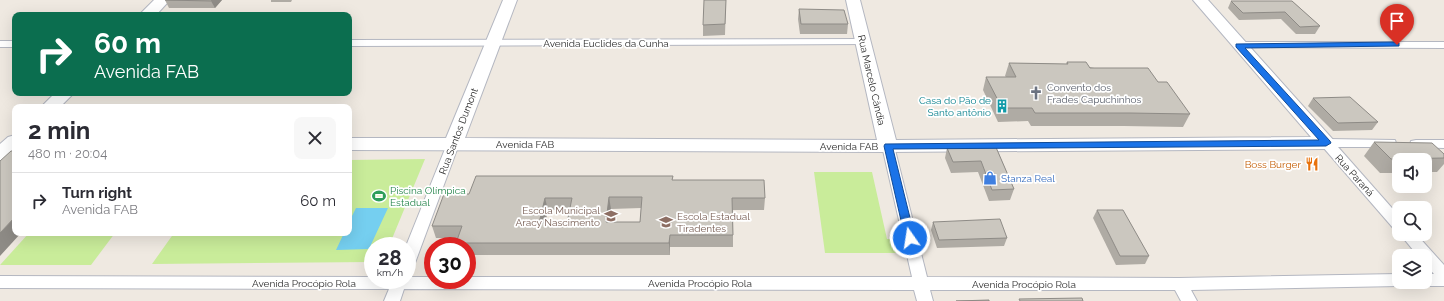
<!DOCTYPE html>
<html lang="en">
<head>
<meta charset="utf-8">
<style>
  :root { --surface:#fff; --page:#f7f7f7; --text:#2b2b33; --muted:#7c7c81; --line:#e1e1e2 }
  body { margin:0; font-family:Raleway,sans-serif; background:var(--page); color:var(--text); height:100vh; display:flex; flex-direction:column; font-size:15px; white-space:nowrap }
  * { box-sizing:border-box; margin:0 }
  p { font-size:13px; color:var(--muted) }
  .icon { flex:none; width:22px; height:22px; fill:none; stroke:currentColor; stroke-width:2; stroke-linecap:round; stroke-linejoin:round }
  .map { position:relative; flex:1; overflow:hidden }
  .sheet { position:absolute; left:12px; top:104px; width:340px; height:132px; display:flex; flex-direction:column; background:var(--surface); border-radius:8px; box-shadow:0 4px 16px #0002 }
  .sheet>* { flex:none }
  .banner { position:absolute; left:12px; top:12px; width:340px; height:84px; border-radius:8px; box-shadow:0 4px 16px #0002; background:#0b6e4f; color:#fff; overflow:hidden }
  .controls { position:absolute; left:1392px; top:153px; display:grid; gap:8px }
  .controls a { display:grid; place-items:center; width:40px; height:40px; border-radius:8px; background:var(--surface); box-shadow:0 4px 16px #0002; font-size:20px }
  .speed { position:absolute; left:364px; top:237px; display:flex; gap:8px; font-size:20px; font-weight:700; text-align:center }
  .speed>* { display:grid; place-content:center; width:52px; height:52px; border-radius:50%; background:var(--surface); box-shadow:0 4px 16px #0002; line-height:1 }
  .speed small { font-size:10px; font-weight:400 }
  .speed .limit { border:6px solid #d22; background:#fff; color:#111 }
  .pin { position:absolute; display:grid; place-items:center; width:34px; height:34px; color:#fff; margin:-41px -17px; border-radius:50% 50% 50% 0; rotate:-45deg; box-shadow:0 0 4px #0007 }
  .pin .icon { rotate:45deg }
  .me { position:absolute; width:44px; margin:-22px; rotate:347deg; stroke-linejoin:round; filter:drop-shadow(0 0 3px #0008) }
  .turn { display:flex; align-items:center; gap:14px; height:84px; padding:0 16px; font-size:18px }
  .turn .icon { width:52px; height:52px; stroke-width:2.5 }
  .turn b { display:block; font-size:28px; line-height:34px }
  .round { display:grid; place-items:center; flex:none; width:42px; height:42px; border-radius:8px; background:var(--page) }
  .head { display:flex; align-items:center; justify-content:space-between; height:68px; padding:0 16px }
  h1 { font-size:24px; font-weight:700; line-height:30px }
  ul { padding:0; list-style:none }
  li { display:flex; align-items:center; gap:12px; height:56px; padding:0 16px; border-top:1px solid var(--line) }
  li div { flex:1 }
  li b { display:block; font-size:15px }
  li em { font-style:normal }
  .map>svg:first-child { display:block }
</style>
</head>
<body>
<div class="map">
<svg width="1444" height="301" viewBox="0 0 1444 301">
  <rect width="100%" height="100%" fill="#efe9e1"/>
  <g fill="#c9ec9a">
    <path d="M 425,159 L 389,246 L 373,246 L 373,262 L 152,264 L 174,233 L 349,233 L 349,160 Z"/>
    <path d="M 814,172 L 872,172 L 887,239 L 893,239 L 896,253 L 825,253 Z"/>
    <path d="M 29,233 L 115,233 L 91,265 L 0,265 Z"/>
  </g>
  <path fill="#75cff0" d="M 356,208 L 388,208 L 369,249 L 336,250 L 344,233 L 349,233 L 349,222 Z"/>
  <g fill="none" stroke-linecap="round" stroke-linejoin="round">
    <g stroke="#b4b7c1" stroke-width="2">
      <g id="street">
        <path d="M 863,39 L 868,42 L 867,44 L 349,46 L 349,40 Z"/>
        <rect x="0" y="41" width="15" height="6"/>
        <path d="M 1239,42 L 1444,42 L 1444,48 L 1235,47 L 1233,45 L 1235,43 Z"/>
        <path d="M 1327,139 L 1395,140 L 1396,143 L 1395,146 L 1390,147 L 1338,147 L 1399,216 L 1399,230 L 1394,229 L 1322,146 L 1321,143 L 1322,140 Z"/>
        <path d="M 453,140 L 458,141 L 459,144 L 415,263 L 412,267 L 407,269 L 406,246 L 447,144 L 448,141 Z"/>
        <path d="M 1416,140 L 1444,140 L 1444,148 L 1411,147 L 1410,144 L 1411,141 Z"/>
        <path d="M 888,142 L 893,143 L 894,146 L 927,277 L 1179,278 L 1399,274 L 1399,282 L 1406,282 L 1404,284 L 1399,286 L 1191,290 L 1197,301 L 1181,301 L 1175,290 L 930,290 L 933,301 L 917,301 L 914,290 L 404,289 L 400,301 L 384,301 L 389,289 L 0,288 L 0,276 L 373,277 L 373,280 L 407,280 L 407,277 L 433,277 L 433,280 L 467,280 L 467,277 L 912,277 L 882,146 L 883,143 Z"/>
        <path d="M 1400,234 L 1416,234 L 1444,265 L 1444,286 L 1425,286 L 1420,284 L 1418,282 L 1425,282 L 1425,274 L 1434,274 L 1425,264 L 1425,256 L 1418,256 Z"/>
      </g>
    </g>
    <g stroke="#b4b7c1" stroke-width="2">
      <g id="secondary">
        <path d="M 154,0 L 170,0 L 156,15 L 139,15 Z"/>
        <path d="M 503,0 L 517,0 L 465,138 L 877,140 L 846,0 L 860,0 L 896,140 L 1311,137 L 1193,0 L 1208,0 L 1336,143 L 1334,147 L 1327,149 L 888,152 L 349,150 L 349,138 L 446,138 Z"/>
        <path d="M 55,93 L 74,93 L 60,107 L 41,107 Z"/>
        <path d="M 15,135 L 15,152 L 7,159 L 0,161 L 0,144 L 8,137 Z"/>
      </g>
    </g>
    <use href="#street" fill="#fff" fill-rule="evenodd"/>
    <use href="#secondary" fill="#fff" fill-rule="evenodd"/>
  </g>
  <g fill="#afaba4" fill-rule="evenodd">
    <path d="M 165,0 L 222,0 L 215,8 L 169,8 Z"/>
    <path d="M 271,0 L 292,0 L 291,2 L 271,2 Z"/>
    <path d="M 726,0 L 725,35 L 703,36 L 703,25 Z"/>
    <path d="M 1231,1 L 1292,1 L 1320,26 L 1315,34 L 1296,34 L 1281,19 L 1239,20 L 1228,8 Z"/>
    <path d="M 799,9 L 848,24 L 847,34 L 800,34 L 798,19 Z"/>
    <path d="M 1067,62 L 1158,82 L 1190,114 L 1183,127 L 1124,126 L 1031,126 L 1028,121 L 998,122 L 983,90 L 986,77 L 1006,77 L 1005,76 L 1009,63 L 1066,64 Z"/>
    <path d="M 1313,98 L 1378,122 L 1372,130 L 1333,131 L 1308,106 Z"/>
    <path d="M 1374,142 L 1444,154 L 1444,164 L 1437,172 L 1425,172 L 1425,160 L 1399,160 L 1399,173 L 1380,173 L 1364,156 Z"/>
    <path d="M 995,145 L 1014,189 L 1010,200 L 989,201 L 978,172 L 951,173 L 945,158 L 947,148 Z"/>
    <path d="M 673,180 L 765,198 L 764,210 L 733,210 L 733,247 L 670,247 L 670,255 L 467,255 L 467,246 L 457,246 L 456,243 L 458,238 L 436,238 L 432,226 L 469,194 ZM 641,208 L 640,222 L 609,222 L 611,209 ZM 548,210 L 569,210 L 567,223 L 545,223 Z"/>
    <path d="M 1097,210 L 1149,256 L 1145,264 L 1116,265 L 1093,218 Z"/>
    <path d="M 933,222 L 1007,238 L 1004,246 L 937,248 L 931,230 Z"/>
  </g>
  <g fill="#8e8b86">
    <path d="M 212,0 L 222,0 L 215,8 L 211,1 Z"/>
    <path d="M 609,197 L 611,209 L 608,234 L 606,222 Z"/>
    <path d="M 545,198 L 548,210 L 542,235 L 539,223 Z"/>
    <path d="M 15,217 L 15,233 L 21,233 L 0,256 L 0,233 Z"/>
    <path d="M 670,235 L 670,255 L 669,243 Z"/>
  </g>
  <g fill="#cbc7bf" stroke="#8e8b86" fill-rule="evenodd">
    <path d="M 165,0 L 212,0 L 211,1 Z"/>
    <path d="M 704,0 L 726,0 L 725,24 L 703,25 Z"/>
    <path d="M 1231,1 L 1292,1 L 1320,26 L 1300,27 L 1285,12 L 1243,13 Z"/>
    <path d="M 799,9 L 844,10 L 848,24 L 801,24 Z"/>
    <path d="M 1067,62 L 1086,62 L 1090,68 L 1148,68 L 1158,82 L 1167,82 L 1190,114 L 1130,113 L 1035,113 L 1032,108 L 1002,108 L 986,77 L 1016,77 L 1009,63 L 1068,64 Z"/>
    <path d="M 1350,97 L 1378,122 L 1338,123 L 1313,98 Z"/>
    <path d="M 1374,142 L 1432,143 L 1444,154 L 1444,158 L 1391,159 Z"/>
    <path d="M 995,145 L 1014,189 L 992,190 L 981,161 L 953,162 L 947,148 Z"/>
    <path d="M 11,151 L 15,151 L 15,217 L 0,233 L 0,161 Z"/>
    <path d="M 476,176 L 673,176 L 672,180 L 764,180 L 765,198 L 732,198 L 733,235 L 670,235 L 669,243 L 456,243 L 462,226 L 432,226 L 444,194 L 469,194 ZM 609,197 L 642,197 L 640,222 L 606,222 ZM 545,198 L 572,198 L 567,223 L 539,223 Z"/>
    <path d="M 1097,210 L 1123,210 L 1149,256 L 1120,256 Z"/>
    <path d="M 1000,219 L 1007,238 L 939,240 L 933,222 Z"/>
    <path d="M 1082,298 L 1083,301 L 1020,301 L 1019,299 Z"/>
    <path d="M 989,300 L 989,301 L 956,301 Z"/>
  </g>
  <path fill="#1a73e8" stroke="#114b97" d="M 1397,42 L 1399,43 L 1399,46 L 1245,48 L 1330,141 L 1331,143 L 1326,146 L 893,149 L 915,238 L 913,240 L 906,240 L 905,238 L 884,146 L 885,144 L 1319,140 L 1236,47 L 1236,44 Z"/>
  <defs>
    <g id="church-bare" transform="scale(1.08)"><path d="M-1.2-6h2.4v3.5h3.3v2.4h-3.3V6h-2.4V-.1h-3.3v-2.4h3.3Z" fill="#6b7280" stroke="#fff" stroke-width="2.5" paint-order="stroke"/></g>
    <g id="building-bare" transform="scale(1.08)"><path d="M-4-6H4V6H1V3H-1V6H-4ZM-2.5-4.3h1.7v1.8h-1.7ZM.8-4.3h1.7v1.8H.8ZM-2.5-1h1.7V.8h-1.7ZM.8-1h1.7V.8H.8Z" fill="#0f9aa8" stroke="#fff" stroke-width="2.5" paint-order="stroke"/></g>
    <g id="restaurant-bare" transform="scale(1.08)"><path d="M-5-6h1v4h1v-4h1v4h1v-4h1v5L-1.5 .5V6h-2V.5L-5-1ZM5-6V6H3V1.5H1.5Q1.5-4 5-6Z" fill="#e8710a" stroke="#fff" stroke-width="2.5" paint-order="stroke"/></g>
    <g id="shop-bare" transform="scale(1.08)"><path d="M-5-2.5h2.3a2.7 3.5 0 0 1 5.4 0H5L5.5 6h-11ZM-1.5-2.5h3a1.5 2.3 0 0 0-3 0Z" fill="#3f7fe0" stroke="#fff" stroke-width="2.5" paint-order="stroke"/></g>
    <g id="stadium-bare" transform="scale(1.08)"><path d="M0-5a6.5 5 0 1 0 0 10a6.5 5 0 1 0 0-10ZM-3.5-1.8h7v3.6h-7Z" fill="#2e9e5b" stroke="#fff" stroke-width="2.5" paint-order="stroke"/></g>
    <g id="school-bare" transform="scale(1.08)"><path d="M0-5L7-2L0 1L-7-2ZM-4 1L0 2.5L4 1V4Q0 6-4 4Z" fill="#8d6e63" stroke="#fff" stroke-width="2.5" paint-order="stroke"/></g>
  </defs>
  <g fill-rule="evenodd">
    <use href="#church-bare" x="1036" y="93"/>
    <use href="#building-bare" x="1002" y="106"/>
    <use href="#restaurant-bare" x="1312" y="164"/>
    <use href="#shop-bare" x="990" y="178"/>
    <use href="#stadium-bare" x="379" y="196"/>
    <use href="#school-bare" x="611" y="216"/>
    <use href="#school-bare" x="666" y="222"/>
  </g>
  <g text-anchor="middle" stroke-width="3.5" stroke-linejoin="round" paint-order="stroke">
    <g font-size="10" fill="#2e2e2e" stroke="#fff">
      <text x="606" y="47">Avenida Euclides da Cunha</text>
      <text transform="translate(872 80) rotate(77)" y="4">Rua Marcelo Cândia</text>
      <text transform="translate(458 131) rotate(-69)" y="4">Rua Santos Dumont</text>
      <text x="525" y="148">Avenida FAB</text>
      <text x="849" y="150">Avenida FAB</text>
      <text transform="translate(1355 175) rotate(48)" y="4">Rua Paraná</text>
      <text x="304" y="287">Avenida Procópio Rola</text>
      <text x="700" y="287">Avenida Procópio Rola</text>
      <text x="1024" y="288">Avenida Procópio Rola</text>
    </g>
    <g font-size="10" fill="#5b616d" stroke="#fff" text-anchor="start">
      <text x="1047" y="91">Convento dos<tspan x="1047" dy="12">Frades Capuchinhos</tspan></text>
    </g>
    <g font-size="10" fill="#0d838f" stroke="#fff" text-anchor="end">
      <text x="991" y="104">Casa do Pão de<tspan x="991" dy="12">Santo antônio</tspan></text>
    </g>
    <g font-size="10" fill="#c56008" stroke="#fff" text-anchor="end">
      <text x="1301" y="168">Boss Burger</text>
    </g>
    <g font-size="10" fill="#366cbe" stroke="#fff" text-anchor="start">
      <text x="1001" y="182">Stanza Real</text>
    </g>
    <g font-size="10" fill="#27864d" stroke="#fff" text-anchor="start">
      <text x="390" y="194">Piscina Olímpica<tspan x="390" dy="12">Estadual</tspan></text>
    </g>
    <g font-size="10" fill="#785e54" stroke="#fff" text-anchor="end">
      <text x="600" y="214">Escola Municipal<tspan x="600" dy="12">Aracy Nascimento</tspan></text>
      <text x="677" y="220" text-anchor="start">Escola Estadual<tspan x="677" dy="12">Tiradentes</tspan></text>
    </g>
  </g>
</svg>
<div class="controls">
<a><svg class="icon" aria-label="sound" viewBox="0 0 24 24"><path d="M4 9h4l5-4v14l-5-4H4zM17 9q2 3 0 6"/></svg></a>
<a><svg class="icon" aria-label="search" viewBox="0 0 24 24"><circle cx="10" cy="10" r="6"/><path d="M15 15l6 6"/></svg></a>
<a><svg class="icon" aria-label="layers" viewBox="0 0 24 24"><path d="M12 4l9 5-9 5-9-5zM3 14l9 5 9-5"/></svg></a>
</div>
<div class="speed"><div>28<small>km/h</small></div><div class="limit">30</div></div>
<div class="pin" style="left:1397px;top:45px;background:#d93025"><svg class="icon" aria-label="arrive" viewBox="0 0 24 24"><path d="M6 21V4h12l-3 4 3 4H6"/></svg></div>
<svg class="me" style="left:910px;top:238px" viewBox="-20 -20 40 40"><circle r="17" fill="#1a73e8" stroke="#fff" stroke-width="3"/><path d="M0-11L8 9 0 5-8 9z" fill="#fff"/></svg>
<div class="banner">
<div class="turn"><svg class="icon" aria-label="right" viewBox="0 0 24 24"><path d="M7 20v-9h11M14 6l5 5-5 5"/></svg><div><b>60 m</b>Avenida FAB</div></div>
</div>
<section class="sheet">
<div class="head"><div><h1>2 min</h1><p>480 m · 20:04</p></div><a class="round"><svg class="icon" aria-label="close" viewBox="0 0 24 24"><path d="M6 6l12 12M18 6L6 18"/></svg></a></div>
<ul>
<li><svg class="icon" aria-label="right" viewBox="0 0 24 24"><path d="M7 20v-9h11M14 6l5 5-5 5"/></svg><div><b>Turn right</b><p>Avenida FAB</p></div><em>60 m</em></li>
</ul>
</section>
</div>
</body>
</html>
